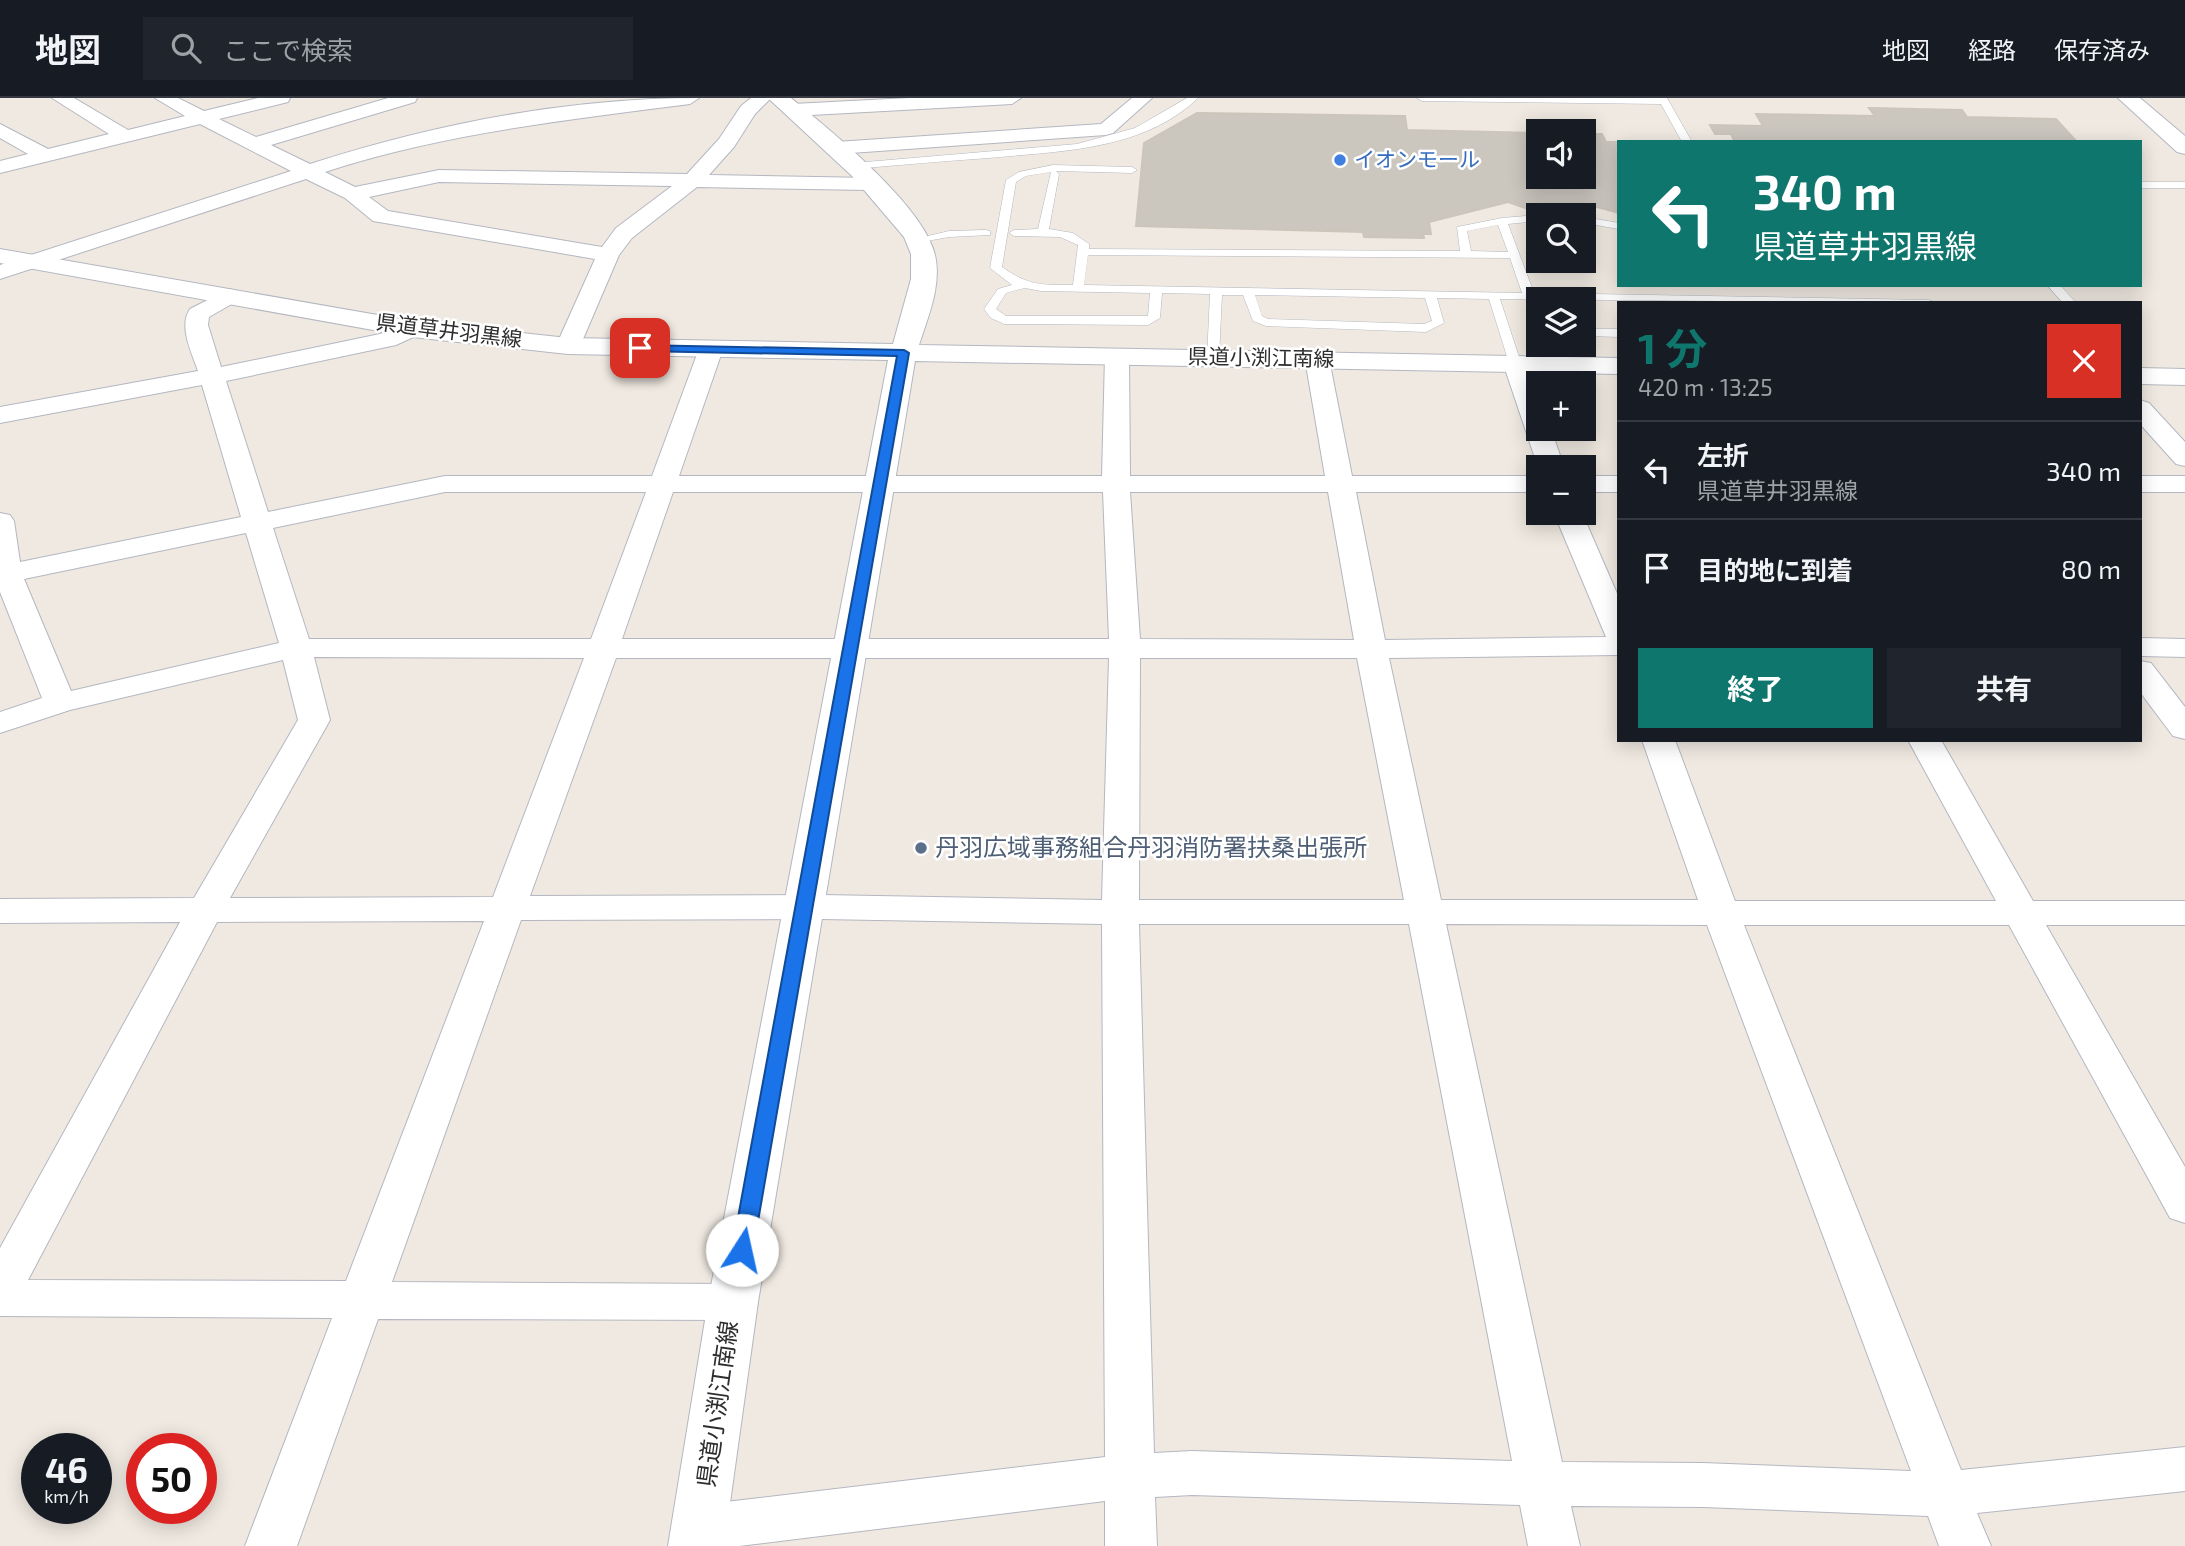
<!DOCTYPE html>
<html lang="ja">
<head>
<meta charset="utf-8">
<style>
  :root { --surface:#171b24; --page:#20242c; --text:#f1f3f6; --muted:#9ea1a6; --line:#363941; --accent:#0f766e }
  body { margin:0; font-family:"Exo 2","Noto Sans JP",sans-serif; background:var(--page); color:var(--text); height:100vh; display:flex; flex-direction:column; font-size:26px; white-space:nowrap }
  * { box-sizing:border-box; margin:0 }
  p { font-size:23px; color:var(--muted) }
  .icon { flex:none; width:38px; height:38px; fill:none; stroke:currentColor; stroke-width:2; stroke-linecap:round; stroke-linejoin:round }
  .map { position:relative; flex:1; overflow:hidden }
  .details { position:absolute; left:1617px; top:203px; width:525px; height:441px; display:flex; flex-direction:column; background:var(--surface); border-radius:0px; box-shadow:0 4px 18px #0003 }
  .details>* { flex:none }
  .hud { position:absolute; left:1617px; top:42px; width:525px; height:147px; border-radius:0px; box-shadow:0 4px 18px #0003; background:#0f766e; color:#fff; overflow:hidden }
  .buttons { position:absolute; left:1526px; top:21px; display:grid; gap:14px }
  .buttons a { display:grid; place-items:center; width:70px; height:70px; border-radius:0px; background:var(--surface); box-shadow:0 4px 18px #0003; font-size:35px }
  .speed { position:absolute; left:21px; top:1335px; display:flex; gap:14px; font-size:35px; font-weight:700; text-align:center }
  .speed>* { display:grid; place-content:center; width:91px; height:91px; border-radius:50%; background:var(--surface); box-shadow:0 4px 18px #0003; line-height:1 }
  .speed small { font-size:18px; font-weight:400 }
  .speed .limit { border:10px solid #d22; background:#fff; color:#111 }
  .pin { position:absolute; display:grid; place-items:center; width:60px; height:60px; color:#fff; margin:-30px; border-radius:14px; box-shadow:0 4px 10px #0006 }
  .me { position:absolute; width:77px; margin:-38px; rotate:10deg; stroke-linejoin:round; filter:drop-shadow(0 0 5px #0008) }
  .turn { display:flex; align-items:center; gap:24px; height:147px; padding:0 21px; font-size:32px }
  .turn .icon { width:91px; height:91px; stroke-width:2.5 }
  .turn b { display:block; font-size:49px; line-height:60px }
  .round { display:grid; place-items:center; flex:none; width:74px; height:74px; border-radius:0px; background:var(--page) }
  .summary { display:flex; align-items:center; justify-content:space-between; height:119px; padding:0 21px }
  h1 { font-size:42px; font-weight:700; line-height:52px; color:var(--accent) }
  .action { display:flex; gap:14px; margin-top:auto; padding:14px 21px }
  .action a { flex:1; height:80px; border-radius:0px; background:var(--accent); color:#fff; font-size:28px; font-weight:700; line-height:80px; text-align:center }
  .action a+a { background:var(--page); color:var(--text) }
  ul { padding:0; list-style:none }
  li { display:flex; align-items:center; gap:21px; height:98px; padding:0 21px; border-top:2px solid var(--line) }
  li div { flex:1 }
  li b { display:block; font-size:26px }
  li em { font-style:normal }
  header { display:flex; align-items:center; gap:42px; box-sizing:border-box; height:98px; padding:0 35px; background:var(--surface); border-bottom:2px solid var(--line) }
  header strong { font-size:33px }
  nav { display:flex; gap:38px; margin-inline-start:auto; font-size:24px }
  .search { width:490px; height:63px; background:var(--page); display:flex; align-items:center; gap:18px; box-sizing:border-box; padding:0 24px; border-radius:0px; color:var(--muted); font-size:26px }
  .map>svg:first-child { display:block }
</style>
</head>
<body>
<header>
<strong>地図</strong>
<div class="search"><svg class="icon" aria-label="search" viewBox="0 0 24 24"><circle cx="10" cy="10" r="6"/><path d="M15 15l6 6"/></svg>ここで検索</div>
<nav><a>地図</a><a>経路</a><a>保存済み</a></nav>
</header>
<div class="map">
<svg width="2185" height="1448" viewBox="0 0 2185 1448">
  <rect width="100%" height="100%" fill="#efe9e1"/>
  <g fill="#cbc7bf" stroke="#cbc5ba" stroke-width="2">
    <path d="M 1869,10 L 1962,12 L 1967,19 L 2056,21 L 2077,44 L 1735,44 L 1731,36 L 1715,36 L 1710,27 L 1763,28 L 1756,16 L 1875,18 Z"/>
    <path d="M 1197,15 L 1405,18 L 1407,32 L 1538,35 L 1538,79 L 1584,79 L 1584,36 L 1602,36 L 1606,44 L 1619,44 L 1619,115 L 1582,105 L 1569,112 L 1549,113 L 1528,111 L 1508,104 L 1429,124 L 1431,136 L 1423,136 L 1424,140 L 1364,139 L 1363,134 L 1136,128 L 1144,45 Z"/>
  </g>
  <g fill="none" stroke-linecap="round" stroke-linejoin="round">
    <g stroke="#b4b7c1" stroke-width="1">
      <g id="service">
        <path d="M 1187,0 L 1198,0 C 1143,53 1059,53 989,60 C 944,63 899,67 854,71 L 849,68 L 854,65 L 1077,46 L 1135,30 Z"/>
        <path d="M 1417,0 L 1667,0 L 1692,44 L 1682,44 L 1661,6 L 1422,3 Z"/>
        <path d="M 1053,67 L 1132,69 L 1137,72 L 1132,75 L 1056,73 L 1059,76 L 1049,131 L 1073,135 L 1089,146 L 1089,151 L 1460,153 L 1457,129 L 1502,120 L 1538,117 L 1538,123 L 1508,126 L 1534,195 L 1929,202 L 1935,205 L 1500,201 L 1521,265 L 1515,269 L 1509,265 L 1489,201 L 1437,200 L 1444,225 L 1426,234 L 1266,228 L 1253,223 L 1243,197 L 1222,197 L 1219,260 L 1213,264 L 1207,260 L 1210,196 L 1162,195 L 1160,220 L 1148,227 L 1004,226 L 991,220 L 984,211 L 998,191 L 1012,187 L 990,170 L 1006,82 L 1019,74 ZM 1051,74 L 1038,131 L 1014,132 L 1009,135 L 1014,138 L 1060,139 L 1078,147 L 1073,187 C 1041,187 1029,188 1002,169 L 1016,84 L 1026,78 ZM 1498,127 L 1508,154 L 1471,153 L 1467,133 ZM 1088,157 L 1510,160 L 1522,195 L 1084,187 ZM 1025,190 L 1041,193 L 1150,195 L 1148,218 L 1006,218 L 996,211 L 1006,195 ZM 1255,197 L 1425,200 L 1432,223 L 1424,226 L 1268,221 L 1262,218 Z"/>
        <rect x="2140" y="84" width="45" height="6"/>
        <path d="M 1584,119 L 1619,125 L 1619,131 L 1584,125 Z"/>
        <path d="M 986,132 L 990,133 L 990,137 L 949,139 L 916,145 L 911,142 L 949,133 Z"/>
        <path d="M 2047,187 L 2060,187 L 2076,205 L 2063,205 Z"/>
        <path d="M 1584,226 L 1595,231 L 1619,231 L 1619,239 L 1588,238 L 1584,235 Z"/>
      </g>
    </g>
    <g stroke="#b4b7c1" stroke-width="2">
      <g id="minor">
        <path d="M 52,0 L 74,0 L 128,32 L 185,18 L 155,0 L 178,0 L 204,13 L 258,0 L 290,0 L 288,4 L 219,21 L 256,39 L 388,0 L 417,0 L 415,4 L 271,47 L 310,66 C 434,26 568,0 699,0 L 690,6 C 567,22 444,35 325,74 L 355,89 L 439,72 L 687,76 L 719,41 L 741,8 L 751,0 L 771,0 L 755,16 L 734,49 L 709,77 L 870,80 L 877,82 L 880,86 L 877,90 L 870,92 L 697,89 L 632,140 L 619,157 L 580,248 L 577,253 L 568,255 L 559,253 L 556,248 L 595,161 L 373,123 L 345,100 L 306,81 L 0,181 L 0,167 L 291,73 L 200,26 L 0,75 L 0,63 L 28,56 L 0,40 L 0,26 L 48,51 L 109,36 ZM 439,84 L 672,88 L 616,130 L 602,149 L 388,113 L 369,99 Z"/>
        <path d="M 909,0 L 1021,0 L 1012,6 L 793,18 L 784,12 L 793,6 Z"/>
        <path d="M 1132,0 L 1152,0 L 1113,35 L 1106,37 L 836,56 L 829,54 L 826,50 L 829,46 L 836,44 L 1101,26 Z"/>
        <path d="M 229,191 L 237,193 L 241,198 L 237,203 L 209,219 L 208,227 L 221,269 L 380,236 L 412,224 L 420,226 L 424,231 L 420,236 L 396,247 L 226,283 L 268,414 L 445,378 L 652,378 L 699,251 L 702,246 L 711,244 L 720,246 L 723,251 L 679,378 L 1102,378 L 1105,258 L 1108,253 L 1117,251 L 1126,253 L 1129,258 L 1130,378 L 1325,378 L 1305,261 L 1308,256 L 1317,254 L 1326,256 L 1329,261 L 1352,378 L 1538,378 L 1538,394 L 1356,394 L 1385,542 L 1606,539 L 1554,415 L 1582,415 L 1619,500 L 1619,557 L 1389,560 L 1441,802 L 1698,802 L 1642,642 L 1675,642 L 1735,803 L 1996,803 L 1908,642 L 1941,642 L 2033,803 L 2185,803 L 2185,827 L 2046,827 L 2185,1069 L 2185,1125 L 2170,1120 L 2009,827 L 1744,827 L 1961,1372 L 2185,1349 L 2185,1393 L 1977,1415 L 1991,1448 L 1939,1448 L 1928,1418 L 1703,1409 L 1571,1408 L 1580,1448 L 1528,1448 L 1520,1407 L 1192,1397 L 1155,1399 L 1157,1448 L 1105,1448 L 1105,1403 L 739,1448 L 687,1448 L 682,1446 L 675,1430 L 682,1414 L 700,1407 L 1105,1359 L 1102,826 L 821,821 L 521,822 L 392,1184 L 733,1186 L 749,1191 L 756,1204 L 749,1217 L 733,1222 L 378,1221 L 297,1448 L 245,1448 L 332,1220 L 0,1218 L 0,1150 L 180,824 L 0,825 L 0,801 L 194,800 L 298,622 L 283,562 L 70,612 L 0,635 L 0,614 L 42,600 L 0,494 L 0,415 L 10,417 L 14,423 L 20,464 L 241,419 L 202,287 L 0,325 L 0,309 L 198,273 C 192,255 178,228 190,211 ZM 445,394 L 646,394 L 591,541 L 309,541 L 273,430 ZM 673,394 L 1103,394 L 1109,541 L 622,541 ZM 1130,394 L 1328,394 L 1354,542 L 1140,541 ZM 246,435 L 279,545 L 71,593 L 24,481 ZM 314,559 L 584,560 L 493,799 L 230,800 L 330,622 ZM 616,560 L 1109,560 L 1102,802 L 821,797 L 530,798 ZM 1140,560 L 1357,560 L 1404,802 L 1139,802 ZM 484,823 L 346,1183 L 28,1182 L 217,824 ZM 1139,826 L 1409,826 L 1512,1363 L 1192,1353 L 1154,1355 ZM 1446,826 L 1707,827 L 1911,1373 L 1703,1365 L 1562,1364 Z"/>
        <path d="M 1515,258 L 1524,260 C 1538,281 1538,306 1538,331 L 1551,331 L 1564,369 L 1538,369 L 1503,265 L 1506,260 Z"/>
        <path d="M 2140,302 L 2149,305 L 2185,344 L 2185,368 L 2176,366 L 2140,326 Z"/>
        <rect x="1584" y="378" width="35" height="16"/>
        <rect x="2140" y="378" width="45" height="16"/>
        <path d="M 2140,540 L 2185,541 L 2185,559 L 2140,558 Z"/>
        <path d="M 2140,563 L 2151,565 L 2185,609 L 2185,641 L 2173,638 L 2140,594 Z"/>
      </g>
    </g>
    <g stroke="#b4b7c1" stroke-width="2">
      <path id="tertiary" d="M 2118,0 L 2140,0 L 2185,38 L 2185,56 L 2177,54 Z"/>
    </g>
    <g stroke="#b4b7c1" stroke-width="2">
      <g id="secondary">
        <path d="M 768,0 L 791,0 C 830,32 924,108 935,157 C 942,187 928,219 919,247 L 1619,260 L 1619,276 L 915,263 L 758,1204 L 724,1448 L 668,1448 L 708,1204 L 888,262 L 568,256 L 412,239 L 0,165 L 0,151 L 412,223 L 568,240 L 893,246 L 911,181 L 911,156 L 904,139 L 852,78 Z"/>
        <path d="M 2140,270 L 2185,271 L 2185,287 L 2140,286 Z"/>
      </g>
    </g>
    <use href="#service" fill="#fff" fill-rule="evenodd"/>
    <use href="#minor" fill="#fff" fill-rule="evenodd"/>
    <use href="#tertiary" fill="#fff" fill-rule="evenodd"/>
    <use href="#secondary" fill="#fff" fill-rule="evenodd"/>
  </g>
  <path fill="#1a73e8" stroke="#114b97" stroke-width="2" d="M 636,247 L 904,252 L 909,255 L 753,1152 L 750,1158 L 742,1160 L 735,1158 L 732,1152 L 897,258 L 640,253 L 634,250 Z"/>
  <circle fill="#3f7fe0" stroke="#fff" stroke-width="2.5" cx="1340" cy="62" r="7"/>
  <circle fill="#5c6f8a" stroke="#fff" stroke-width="2.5" cx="921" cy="750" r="7"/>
  <g text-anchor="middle" stroke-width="5" stroke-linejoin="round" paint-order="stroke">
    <g font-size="21" fill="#366cbe" stroke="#fff" text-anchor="start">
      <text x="1354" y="69">イオンモール</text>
    </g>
    <g font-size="21" fill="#2e2e2e" stroke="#fff">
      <text transform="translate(449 233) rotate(7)" y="7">県道草井羽黒線</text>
      <text transform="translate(1261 260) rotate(1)" y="7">県道小渕江南線</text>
    </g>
    <g font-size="24" fill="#4e5e75" stroke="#fff" text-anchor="start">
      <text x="935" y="758">丹羽広域事務組合丹羽消防署扶桑出張所</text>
    </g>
    <g font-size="24" fill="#2e2e2e" stroke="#fff">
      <text transform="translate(718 1306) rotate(-82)" y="8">県道小渕江南線</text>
    </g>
  </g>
</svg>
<div class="buttons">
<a><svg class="icon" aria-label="sound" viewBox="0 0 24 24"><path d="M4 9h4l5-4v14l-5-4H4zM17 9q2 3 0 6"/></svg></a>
<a><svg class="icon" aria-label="search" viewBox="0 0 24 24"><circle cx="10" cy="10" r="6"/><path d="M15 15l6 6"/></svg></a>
<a><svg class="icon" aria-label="layers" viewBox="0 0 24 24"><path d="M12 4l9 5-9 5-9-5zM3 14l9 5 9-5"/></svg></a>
<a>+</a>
<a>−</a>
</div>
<div class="speed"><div>46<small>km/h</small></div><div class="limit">50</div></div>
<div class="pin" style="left:640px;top:250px;background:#d93025"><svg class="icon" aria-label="arrive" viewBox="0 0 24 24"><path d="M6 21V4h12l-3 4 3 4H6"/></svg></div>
<svg class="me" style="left:742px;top:1152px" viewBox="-20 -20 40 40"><circle r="19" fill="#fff"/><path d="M0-13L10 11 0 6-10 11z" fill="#1a73e8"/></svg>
<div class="hud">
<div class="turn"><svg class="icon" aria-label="left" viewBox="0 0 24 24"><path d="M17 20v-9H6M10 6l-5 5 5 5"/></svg><div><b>340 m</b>県道草井羽黒線</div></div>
</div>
<section class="details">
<div class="summary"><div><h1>1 分</h1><p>420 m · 13:25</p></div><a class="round" style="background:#d93025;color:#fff"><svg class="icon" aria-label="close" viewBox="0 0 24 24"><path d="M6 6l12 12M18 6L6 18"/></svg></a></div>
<ul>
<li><svg class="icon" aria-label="left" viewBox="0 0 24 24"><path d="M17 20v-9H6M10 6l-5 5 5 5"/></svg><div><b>左折</b><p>県道草井羽黒線</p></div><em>340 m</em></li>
<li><svg class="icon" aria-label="arrive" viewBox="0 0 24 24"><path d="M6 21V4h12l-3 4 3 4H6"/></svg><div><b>目的地に到着</b></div><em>80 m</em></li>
</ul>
<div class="action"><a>終了</a><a>共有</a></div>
</section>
</div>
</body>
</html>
